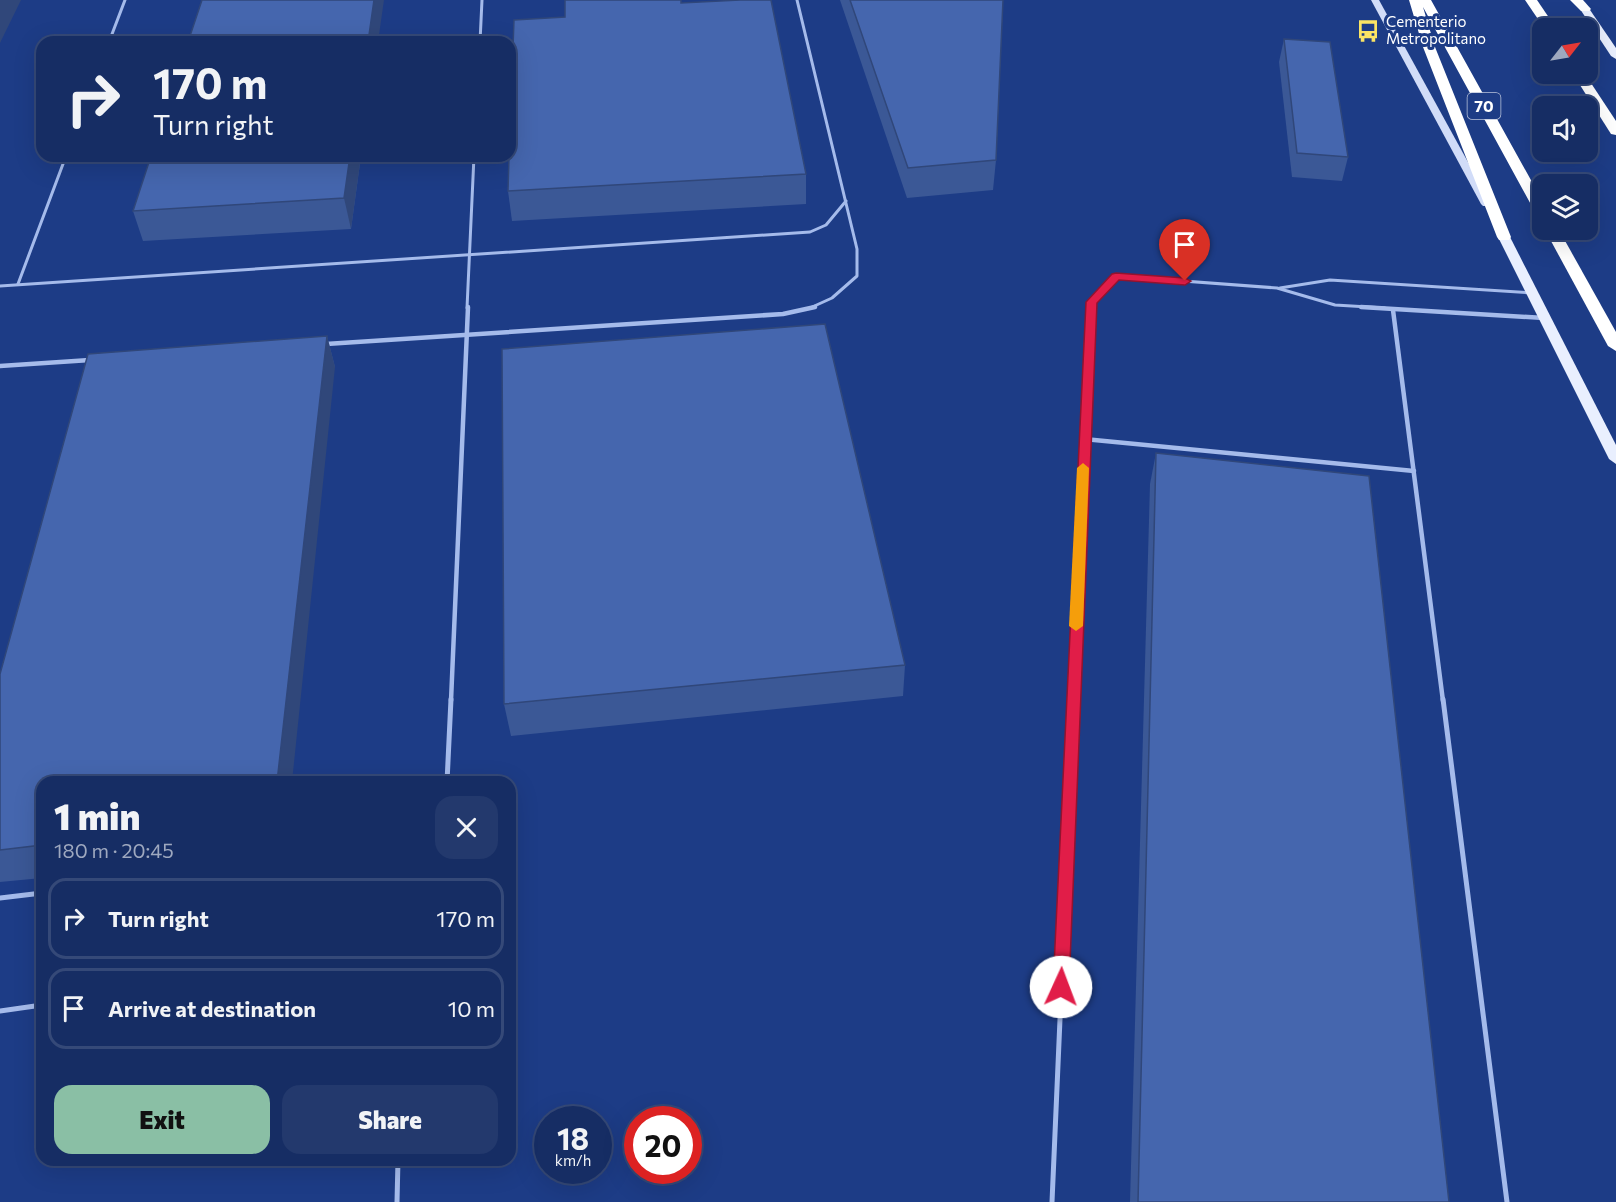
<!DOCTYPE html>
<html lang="en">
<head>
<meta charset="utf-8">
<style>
  :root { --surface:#162d64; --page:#23396d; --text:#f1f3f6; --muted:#9ea8bf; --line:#354978; --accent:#8abfa5 }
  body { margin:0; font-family:Commissioner,sans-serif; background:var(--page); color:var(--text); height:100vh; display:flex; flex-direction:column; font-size:22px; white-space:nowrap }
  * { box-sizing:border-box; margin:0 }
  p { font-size:20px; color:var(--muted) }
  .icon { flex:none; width:33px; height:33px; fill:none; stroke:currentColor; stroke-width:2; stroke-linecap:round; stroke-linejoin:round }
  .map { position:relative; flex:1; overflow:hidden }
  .side { position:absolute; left:36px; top:776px; width:480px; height:390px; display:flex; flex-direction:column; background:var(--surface); border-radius:18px; box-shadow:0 6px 24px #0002,0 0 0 2px var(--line) }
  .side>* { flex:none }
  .top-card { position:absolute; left:36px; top:36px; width:480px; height:126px; border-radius:18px; box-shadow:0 6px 24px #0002,0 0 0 2px var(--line); background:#162d64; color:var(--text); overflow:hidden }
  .needle { width:39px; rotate:59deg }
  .controls { position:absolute; left:1532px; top:18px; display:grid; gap:12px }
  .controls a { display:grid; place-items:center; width:66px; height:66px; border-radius:12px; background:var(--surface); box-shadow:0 6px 24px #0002,0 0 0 2px var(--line); font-size:30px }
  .speed { position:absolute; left:534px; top:1106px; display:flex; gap:12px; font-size:30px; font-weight:700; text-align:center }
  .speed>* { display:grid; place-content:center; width:78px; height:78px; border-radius:50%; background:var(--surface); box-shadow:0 6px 24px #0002,0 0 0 2px var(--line); line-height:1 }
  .speed small { font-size:15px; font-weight:400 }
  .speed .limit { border:9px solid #d22; background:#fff; color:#111 }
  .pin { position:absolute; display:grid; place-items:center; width:51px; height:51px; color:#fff; margin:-62px -26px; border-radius:50% 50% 50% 0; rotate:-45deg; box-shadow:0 0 6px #0007 }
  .pin .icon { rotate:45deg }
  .me { position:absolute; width:66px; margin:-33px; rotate:2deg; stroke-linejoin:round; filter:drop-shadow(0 0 4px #0008) }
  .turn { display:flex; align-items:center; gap:21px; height:126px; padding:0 18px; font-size:27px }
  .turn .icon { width:78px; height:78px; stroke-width:2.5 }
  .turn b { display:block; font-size:42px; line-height:51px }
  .round { display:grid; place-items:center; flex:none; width:63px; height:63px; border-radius:18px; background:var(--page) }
  .overview { display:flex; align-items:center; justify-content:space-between; height:102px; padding:0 18px }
  h1 { font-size:36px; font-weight:800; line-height:45px }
  .primary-button { display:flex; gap:12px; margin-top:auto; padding:12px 18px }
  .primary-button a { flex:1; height:69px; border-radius:18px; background:var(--accent); color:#111; font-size:24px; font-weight:800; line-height:69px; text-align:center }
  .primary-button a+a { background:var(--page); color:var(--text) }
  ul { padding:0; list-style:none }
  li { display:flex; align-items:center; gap:18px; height:81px; margin:0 12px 9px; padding:0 6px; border:3px solid var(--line); border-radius:18px }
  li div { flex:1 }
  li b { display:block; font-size:22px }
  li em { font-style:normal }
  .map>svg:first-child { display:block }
</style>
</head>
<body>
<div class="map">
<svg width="1616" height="1202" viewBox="0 0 1616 1202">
  <rect width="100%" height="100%" fill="#1d3c86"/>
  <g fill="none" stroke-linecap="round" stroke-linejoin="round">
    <g stroke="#a5bbeb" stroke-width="3">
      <path d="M 797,0 L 857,249 L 857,276 L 832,298 L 810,308"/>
      <path d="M 109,42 L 125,0"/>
      <path d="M 480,42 L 482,0"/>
      <path d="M 18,284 L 66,156"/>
      <path d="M 0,286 L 810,232 L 826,225 L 846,201"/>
      <path d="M 1280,288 L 1330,280 L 1532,293"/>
      <path d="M 467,308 L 474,156"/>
      <path d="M 1091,308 L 1091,302 L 1116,276 L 1277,288 L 1335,305 L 1385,308"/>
    </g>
    <g stroke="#a5bbeb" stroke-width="4.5">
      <path d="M 1361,307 L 1544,318"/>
      <path d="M 1393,310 L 1443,701"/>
      <path d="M 326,344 L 783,314 L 815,307"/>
      <path d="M 0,366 L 90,360"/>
      <path d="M 1084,439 L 1414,471"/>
      <path d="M 451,701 L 468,307"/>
      <path d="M 1074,701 L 1091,307"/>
    </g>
    <g stroke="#a5bbeb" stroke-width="5">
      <path d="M 1443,699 L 1507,1202"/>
      <path d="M 447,782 L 451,699"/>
      <path d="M 0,898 L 42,893"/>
      <path d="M 0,1011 L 42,1005"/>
      <path d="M 397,1202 L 398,1160"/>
      <path d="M 1052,1202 L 1074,699"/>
    </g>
    <path fill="#d1dcf8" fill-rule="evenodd" d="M 1371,0 L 1379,0 L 1491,204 L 1489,206 L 1483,206 L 1481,204 Z"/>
    <g fill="#e9effe" fill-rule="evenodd">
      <path d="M 1582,7 L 1588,7 L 1616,48 L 1616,59 L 1611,56 L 1580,9 Z"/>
      <path d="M 1504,233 L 1510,237 L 1616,445 L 1616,464 L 1609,459 L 1498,237 Z"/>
    </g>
    <g fill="#fff" fill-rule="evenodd">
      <path d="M 1409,0 L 1431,0 L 1542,200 L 1542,216 L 1535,212 L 1423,7 L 1435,47 L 1511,237 L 1509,240 L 1499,240 L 1497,237 L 1423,47 Z"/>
      <path d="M 1525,0 L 1537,0 L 1556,28 L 1544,28 Z"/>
      <path d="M 1570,0 L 1583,0 L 1591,9 L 1589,11 L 1581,11 Z"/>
      <path d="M 1573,74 L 1585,74 L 1616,121 L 1616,135 L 1611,134 Z"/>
      <path d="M 1545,230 L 1559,230 L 1616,332 L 1616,351 L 1608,346 Z"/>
    </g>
  </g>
  <g fill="#3b5896">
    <path d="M 840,0 L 1003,0 L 996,160 L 993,190 L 907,198 Z"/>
    <path d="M 681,3 L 806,174 L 806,204 L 512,221 L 508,191 Z"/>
    <path d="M 1284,39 L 1348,157 L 1342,181 L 1292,177 L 1279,62 Z"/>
    <path d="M 151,156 L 361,156 L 351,229 L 143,241 L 133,211 Z"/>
    <path d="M 327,336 L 335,367 L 42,782 L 42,878 L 0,882 L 0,674 Z"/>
    <path d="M 1156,453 L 1449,1202 L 1130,1202 L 1150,484 Z"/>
    <path d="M 905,665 L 903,696 L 511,736 L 504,704 Z"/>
  </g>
  <g fill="#30477a">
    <path d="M 0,0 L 21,0 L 0,43 Z"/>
    <path d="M 374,0 L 384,0 L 378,42 L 368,42 Z"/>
    <path d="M 350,156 L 361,156 L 351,229 L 344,198 Z"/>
    <path d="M 327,336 L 335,367 L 292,782 L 277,782 Z"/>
  </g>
  <g fill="#4566ae" stroke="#30477a" stroke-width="1.5">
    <path d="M 202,0 L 374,0 L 368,42 L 188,42 Z"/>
    <path d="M 565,0 L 681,0 L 681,3 L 740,0 L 771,0 L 806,174 L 508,191 L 509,156 L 510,156 L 510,127 L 514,20 L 565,17 Z"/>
    <path d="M 850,0 L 1003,0 L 996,160 L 908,168 Z"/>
    <path d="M 1284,39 L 1330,42 L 1348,157 L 1297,153 Z"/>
    <path d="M 151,156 L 350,156 L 344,198 L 133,211 Z"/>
    <path d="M 825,324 L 905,665 L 504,704 L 502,349 Z"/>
    <path d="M 327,336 L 277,782 L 42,782 L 42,845 L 0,850 L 0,674 L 88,354 Z"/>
    <path d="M 1156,453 L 1369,476 L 1449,1202 L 1138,1202 Z"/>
  </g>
  <path fill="#e11d48" stroke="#92132f" stroke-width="1.5" d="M 1116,273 L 1185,278 L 1191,281 L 1185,285 L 1119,280 L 1097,303 L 1069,987 L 1067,993 L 1061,995 L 1055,993 L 1053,987 L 1086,302 L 1112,274 Z"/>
  <path fill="#f59e0b" d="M 1083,463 L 1089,468 L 1083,626 L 1076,631 L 1069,626 L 1077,468 Z"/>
  <defs>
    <g id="bus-bare" transform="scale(1.8)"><path d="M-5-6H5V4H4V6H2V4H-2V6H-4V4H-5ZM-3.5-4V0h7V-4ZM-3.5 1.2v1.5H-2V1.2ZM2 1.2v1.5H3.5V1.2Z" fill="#fae464" stroke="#1d3c86" stroke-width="2.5" paint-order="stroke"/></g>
  </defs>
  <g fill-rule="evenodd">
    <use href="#bus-bare" x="1368" y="31"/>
  </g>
  <g text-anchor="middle" stroke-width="6" stroke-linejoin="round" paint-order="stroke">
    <g font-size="15" fill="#fff" stroke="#1d3c86" text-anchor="start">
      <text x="1386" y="27">Cementerio<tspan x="1386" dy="17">Metropolitano</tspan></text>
    </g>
    <rect fill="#1d3c86" stroke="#bbc4db" stroke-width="1.5" x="1467.5" y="93" width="33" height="26" rx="4.5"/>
    <g font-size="16" font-weight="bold" fill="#fff">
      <text x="1484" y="112">70</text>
    </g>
  </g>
</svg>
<div class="controls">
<a><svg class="needle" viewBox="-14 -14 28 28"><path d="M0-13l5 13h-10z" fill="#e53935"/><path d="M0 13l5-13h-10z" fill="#9ea8bf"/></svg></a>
<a><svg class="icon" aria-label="sound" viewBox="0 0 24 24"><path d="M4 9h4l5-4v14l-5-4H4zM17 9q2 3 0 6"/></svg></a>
<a><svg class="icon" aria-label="layers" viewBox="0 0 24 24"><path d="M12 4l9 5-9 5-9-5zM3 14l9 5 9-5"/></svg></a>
</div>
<div class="speed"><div>18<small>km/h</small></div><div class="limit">20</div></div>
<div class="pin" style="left:1185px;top:281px;background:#d93025"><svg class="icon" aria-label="arrive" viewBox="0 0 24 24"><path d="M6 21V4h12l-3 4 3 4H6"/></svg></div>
<svg class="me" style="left:1061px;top:987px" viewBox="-20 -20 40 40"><circle r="19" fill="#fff"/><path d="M0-13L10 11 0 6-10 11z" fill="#e11d48"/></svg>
<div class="top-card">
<div class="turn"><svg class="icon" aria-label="right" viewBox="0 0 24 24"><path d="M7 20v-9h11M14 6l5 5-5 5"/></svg><div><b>170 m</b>Turn right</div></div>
</div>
<section class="side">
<div class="overview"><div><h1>1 min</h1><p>180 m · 20:45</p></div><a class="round"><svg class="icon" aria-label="close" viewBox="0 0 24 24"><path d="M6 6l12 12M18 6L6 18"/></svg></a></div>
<ul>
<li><svg class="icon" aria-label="right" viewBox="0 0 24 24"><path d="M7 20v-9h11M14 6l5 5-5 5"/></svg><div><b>Turn right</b></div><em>170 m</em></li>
<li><svg class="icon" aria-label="arrive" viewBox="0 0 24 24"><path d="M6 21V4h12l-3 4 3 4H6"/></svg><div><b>Arrive at destination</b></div><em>10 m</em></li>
</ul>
<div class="primary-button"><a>Exit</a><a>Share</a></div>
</section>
</div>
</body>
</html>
